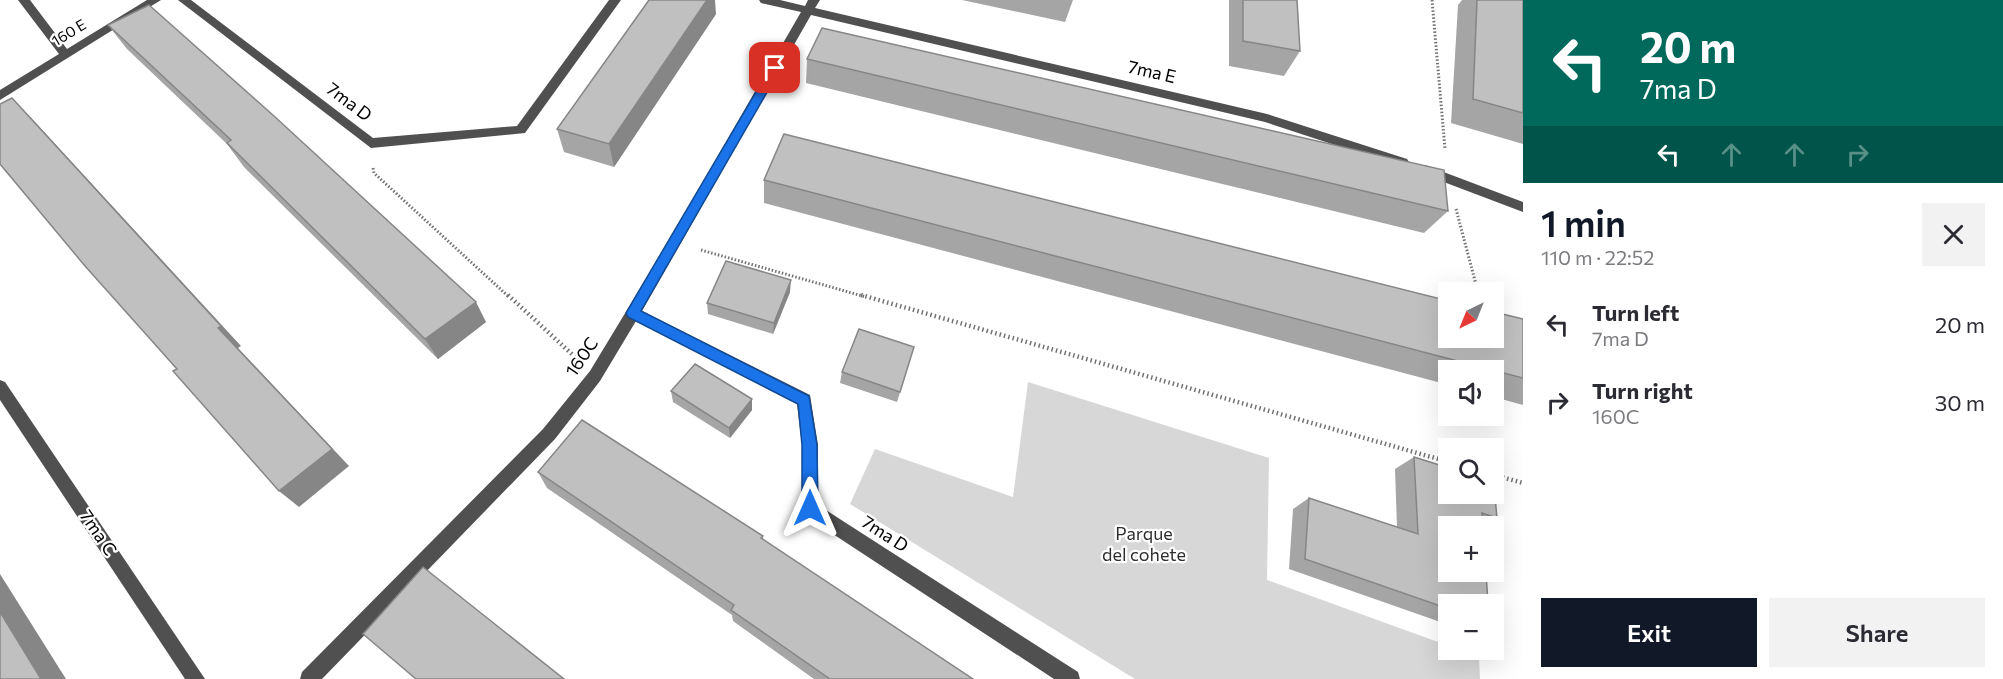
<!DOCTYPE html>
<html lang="en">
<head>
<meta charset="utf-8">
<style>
  :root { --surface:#fff; --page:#f2f2f3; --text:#2b2b33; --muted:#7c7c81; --accent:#111827 }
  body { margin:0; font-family:Commissioner,sans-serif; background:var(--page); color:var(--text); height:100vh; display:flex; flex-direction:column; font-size:22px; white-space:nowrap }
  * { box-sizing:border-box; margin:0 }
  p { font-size:20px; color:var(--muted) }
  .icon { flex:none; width:33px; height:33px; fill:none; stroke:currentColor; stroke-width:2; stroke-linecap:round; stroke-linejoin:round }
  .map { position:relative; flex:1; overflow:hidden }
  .panel { display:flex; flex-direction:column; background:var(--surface); width:480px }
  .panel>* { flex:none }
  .top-card { background:#00695c; color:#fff; overflow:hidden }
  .needle { width:39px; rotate:223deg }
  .tools { position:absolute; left:1438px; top:282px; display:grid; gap:12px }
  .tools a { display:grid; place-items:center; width:66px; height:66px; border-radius:0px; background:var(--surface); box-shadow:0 6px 24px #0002; font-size:30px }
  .pin { position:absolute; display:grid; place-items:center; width:51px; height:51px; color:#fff; margin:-26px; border-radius:12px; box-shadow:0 3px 9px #0006 }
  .me { position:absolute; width:66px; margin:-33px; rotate:0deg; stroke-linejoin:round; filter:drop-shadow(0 0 4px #0008) }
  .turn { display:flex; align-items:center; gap:21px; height:126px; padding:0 18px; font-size:27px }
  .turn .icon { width:78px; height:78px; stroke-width:2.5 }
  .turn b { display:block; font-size:42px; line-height:51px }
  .lanes { display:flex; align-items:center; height:57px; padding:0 18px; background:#0003; justify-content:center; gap:30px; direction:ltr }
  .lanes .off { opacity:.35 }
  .round { display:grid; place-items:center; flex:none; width:63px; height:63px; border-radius:0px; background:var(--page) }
  .overview { display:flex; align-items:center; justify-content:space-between; height:102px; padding:0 18px }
  h1 { font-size:36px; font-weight:600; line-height:45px; color:var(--accent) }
  .primary-button { display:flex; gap:12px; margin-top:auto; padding:12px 18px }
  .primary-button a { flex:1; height:69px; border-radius:0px; background:var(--accent); color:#fff; font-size:24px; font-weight:600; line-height:69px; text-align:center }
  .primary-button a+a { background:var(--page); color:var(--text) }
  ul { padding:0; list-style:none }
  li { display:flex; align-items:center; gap:18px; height:78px; padding:0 18px }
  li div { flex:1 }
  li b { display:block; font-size:22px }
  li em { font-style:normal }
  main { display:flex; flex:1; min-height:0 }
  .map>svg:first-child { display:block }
</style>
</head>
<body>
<main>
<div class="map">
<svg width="1523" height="679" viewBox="0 0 1523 679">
  <rect width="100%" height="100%" fill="#fff"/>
  <path fill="#d7d7d7" d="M 1028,382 L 1269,458 L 1267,580 L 1449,646 L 1449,650 L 1458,650 L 1479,657 L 1480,679 L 1135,679 L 850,504 L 875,449 L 1013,497 Z"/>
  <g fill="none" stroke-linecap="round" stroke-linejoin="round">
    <g stroke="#727272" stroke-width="3" stroke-dasharray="1.5 2" stroke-linecap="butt">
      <path d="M 1432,0 L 1445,149"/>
      <path d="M 373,168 L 374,173 L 509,297"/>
      <path d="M 1456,209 L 1478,292"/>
      <path d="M 701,250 L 866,297"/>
    </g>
    <g stroke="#727272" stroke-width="4.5" stroke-dasharray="1.5 3" stroke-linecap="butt">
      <path d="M 508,295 L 575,357"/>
      <path d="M 861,295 L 1449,462"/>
      <path d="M 1494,475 L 1523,483"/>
    </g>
    <g fill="#505050" fill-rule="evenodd">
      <path d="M 18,0 L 30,0 L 67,49 L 147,0 L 161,0 L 0,100 L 0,90 L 59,54 Z"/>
      <path d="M 178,0 L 191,0 L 373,138 L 517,126 L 609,0 L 621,0 L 525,133 L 371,148 Z"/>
      <path d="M 759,0 L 780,0 L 805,6 L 808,0 L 820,0 L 815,8 L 1267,114 L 1407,159 L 1409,162 L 1402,167 L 1265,122 L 811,15 L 642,311 L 810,395 L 818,445 L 818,505 L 1078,672 L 1080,679 L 1054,679 L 804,515 L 802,509 L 802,445 L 797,404 L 636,321 L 600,381 L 555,439 L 322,679 L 300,679 L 302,672 L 543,429 L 590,371 L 670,239 L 801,12 L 761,3 Z"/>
      <path d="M 1425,165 L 1523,202 L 1523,212 L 1420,173 L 1418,170 Z"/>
      <path d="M 0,380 L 5,382 L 205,679 L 185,679 L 0,400 Z"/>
    </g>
  </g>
  <g fill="#a5a5a5">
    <path d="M 962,0 L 1073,0 L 1065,22 Z"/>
    <path d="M 1229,0 L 1297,0 L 1300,51 L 1284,76 L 1229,66 Z"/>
    <path d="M 1462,0 L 1523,0 L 1523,144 L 1451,123 L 1458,5 Z"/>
    <path d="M 716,14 L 614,167 L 564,152 L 557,129 Z"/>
    <path d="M 108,25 L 486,322 L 438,359 L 244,167 L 227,144 L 127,49 Z"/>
    <path d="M 807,59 L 1448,211 L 1424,233 L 806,83 Z"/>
    <path d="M 764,180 L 1523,319 L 1523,405 L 1494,397 L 1494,370 L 1449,370 L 1449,385 L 764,203 Z"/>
    <path d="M 790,292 L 773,334 L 708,314 L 707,303 Z"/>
    <path d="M 914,347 L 897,402 L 840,383 L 842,372 Z"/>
    <path d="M 671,391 L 752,399 L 752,410 L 730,438 L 673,402 Z"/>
    <path d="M 1414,457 L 1497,518 L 1483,524 L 1449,604 L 1449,625 L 1289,569 L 1293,509 L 1309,498 L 1397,527 L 1395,469 Z"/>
    <path d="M 538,472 L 763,536 L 763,540 L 973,679 L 814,679 L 733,621 L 732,615 L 547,488 Z"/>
  </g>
  <g fill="#868686">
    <path d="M 707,0 L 715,0 L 716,14 L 614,167 L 609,144 Z"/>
    <path d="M 12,98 L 35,122 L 241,346 L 238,348 L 349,466 L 299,507 L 279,491 L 218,328 Z"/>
    <path d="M 791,280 L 790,292 L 773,334 L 774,323 Z"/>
    <path d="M 476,302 L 486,322 L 438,359 L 425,339 Z"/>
    <path d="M 752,399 L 752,410 L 730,438 L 729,428 Z"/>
    <path d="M 0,574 L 66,679 L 41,679 L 0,612 Z"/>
  </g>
  <g fill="#c0c0c0" stroke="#868686" stroke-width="1.5">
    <path d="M 649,0 L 707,0 L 609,144 L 557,129 Z"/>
    <path d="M 1243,0 L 1297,0 L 1300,51 L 1243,41 Z"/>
    <path d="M 1477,0 L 1523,0 L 1523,113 L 1473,99 Z"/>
    <path d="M 149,5 L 274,116 L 476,302 L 425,339 L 227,143 L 231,140 L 108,25 Z"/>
    <path d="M 822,28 L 1444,170 L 1448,211 L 807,59 Z"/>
    <path d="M 12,98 L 221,326 L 218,328 L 332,449 L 279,491 L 173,371 L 177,369 L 85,266 L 0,164 L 0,104 Z"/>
    <path d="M 784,134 L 1449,301 L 1449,338 L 1494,338 L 1494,312 L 1523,319 L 1523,378 L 764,180 Z"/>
    <path d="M 726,261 L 791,280 L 774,323 L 707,303 Z"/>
    <path d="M 859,329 L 914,347 L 900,392 L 842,372 Z"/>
    <path d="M 695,364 L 752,399 L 729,428 L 671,391 Z"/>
    <path d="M 582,420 L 763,536 L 761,538 L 973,679 L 830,679 L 731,610 L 734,605 L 538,472 Z"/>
    <path d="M 1414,457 L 1449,468 L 1449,494 L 1494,494 L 1494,486 L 1497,518 L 1482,513 L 1483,526 L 1449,526 L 1449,572 L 1486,572 L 1488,604 L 1449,604 L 1449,609 L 1305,559 L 1309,498 L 1418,534 Z"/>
    <path d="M 423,567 L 564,679 L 416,679 L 363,634 Z"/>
    <path d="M 0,612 L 41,679 L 0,679 Z"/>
  </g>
  <path fill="#1a73e8" stroke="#114b97" stroke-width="1.5" d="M 775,65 L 781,68 L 641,311 L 809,396 L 817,445 L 818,508 L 816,514 L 810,516 L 805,514 L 802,508 L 802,445 L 798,404 L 628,317 L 626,313 L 770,68 Z"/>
  <g text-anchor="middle" stroke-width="4.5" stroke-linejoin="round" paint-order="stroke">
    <g font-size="15" fill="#000" stroke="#fff">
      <text transform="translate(69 33) rotate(-31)" y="5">160 E</text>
    </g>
    <g font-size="18" fill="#000" stroke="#fff">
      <text transform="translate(1152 72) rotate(13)" y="6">7ma E</text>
      <text transform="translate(349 102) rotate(37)" y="6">7ma D</text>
      <text transform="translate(582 357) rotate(-56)" y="6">160C</text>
      <text transform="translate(98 533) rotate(56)" y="6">7ma C</text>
      <text transform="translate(885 534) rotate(33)" y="6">7ma D</text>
    </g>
    <g font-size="18" fill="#2e2e2e" stroke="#fff">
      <text x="1144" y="540">Parque<tspan x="1144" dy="21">del cohete</tspan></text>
    </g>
  </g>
</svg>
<div class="tools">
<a><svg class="needle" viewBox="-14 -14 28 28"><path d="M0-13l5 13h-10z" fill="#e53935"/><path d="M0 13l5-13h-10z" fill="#7c7c81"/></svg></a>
<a><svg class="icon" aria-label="sound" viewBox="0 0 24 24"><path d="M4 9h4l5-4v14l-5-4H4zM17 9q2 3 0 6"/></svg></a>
<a><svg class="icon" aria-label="search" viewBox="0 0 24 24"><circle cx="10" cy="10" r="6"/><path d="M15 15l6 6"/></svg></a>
<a>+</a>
<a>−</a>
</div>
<div class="pin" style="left:775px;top:68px;background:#d93025"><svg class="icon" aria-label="arrive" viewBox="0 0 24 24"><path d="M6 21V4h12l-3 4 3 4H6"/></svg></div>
<svg class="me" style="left:810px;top:508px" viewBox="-20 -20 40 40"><path d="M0-17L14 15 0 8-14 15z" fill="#1a73e8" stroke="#fff" stroke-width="4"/></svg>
</div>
<section class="panel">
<div class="top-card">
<div class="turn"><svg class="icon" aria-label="left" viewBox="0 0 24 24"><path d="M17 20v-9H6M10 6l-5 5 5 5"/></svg><div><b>20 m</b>7ma D</div></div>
<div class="lanes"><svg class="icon" aria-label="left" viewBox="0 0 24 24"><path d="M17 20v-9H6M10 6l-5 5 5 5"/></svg><svg class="icon off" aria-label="ahead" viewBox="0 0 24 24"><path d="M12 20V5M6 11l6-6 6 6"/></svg><svg class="icon off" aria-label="ahead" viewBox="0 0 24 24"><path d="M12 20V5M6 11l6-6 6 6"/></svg><svg class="icon off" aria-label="right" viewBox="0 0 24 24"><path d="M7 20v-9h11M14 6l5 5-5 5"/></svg></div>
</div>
<div class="overview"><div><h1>1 min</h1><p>110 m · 22:52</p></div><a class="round"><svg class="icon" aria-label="close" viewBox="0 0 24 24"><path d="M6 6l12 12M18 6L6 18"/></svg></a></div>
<ul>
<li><svg class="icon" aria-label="left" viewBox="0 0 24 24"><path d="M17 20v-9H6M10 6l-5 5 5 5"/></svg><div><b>Turn left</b><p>7ma D</p></div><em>20 m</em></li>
<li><svg class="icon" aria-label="right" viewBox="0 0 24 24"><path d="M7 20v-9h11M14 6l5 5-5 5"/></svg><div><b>Turn right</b><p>160C</p></div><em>30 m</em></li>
</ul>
<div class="primary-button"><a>Exit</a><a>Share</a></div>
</section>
</main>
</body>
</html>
